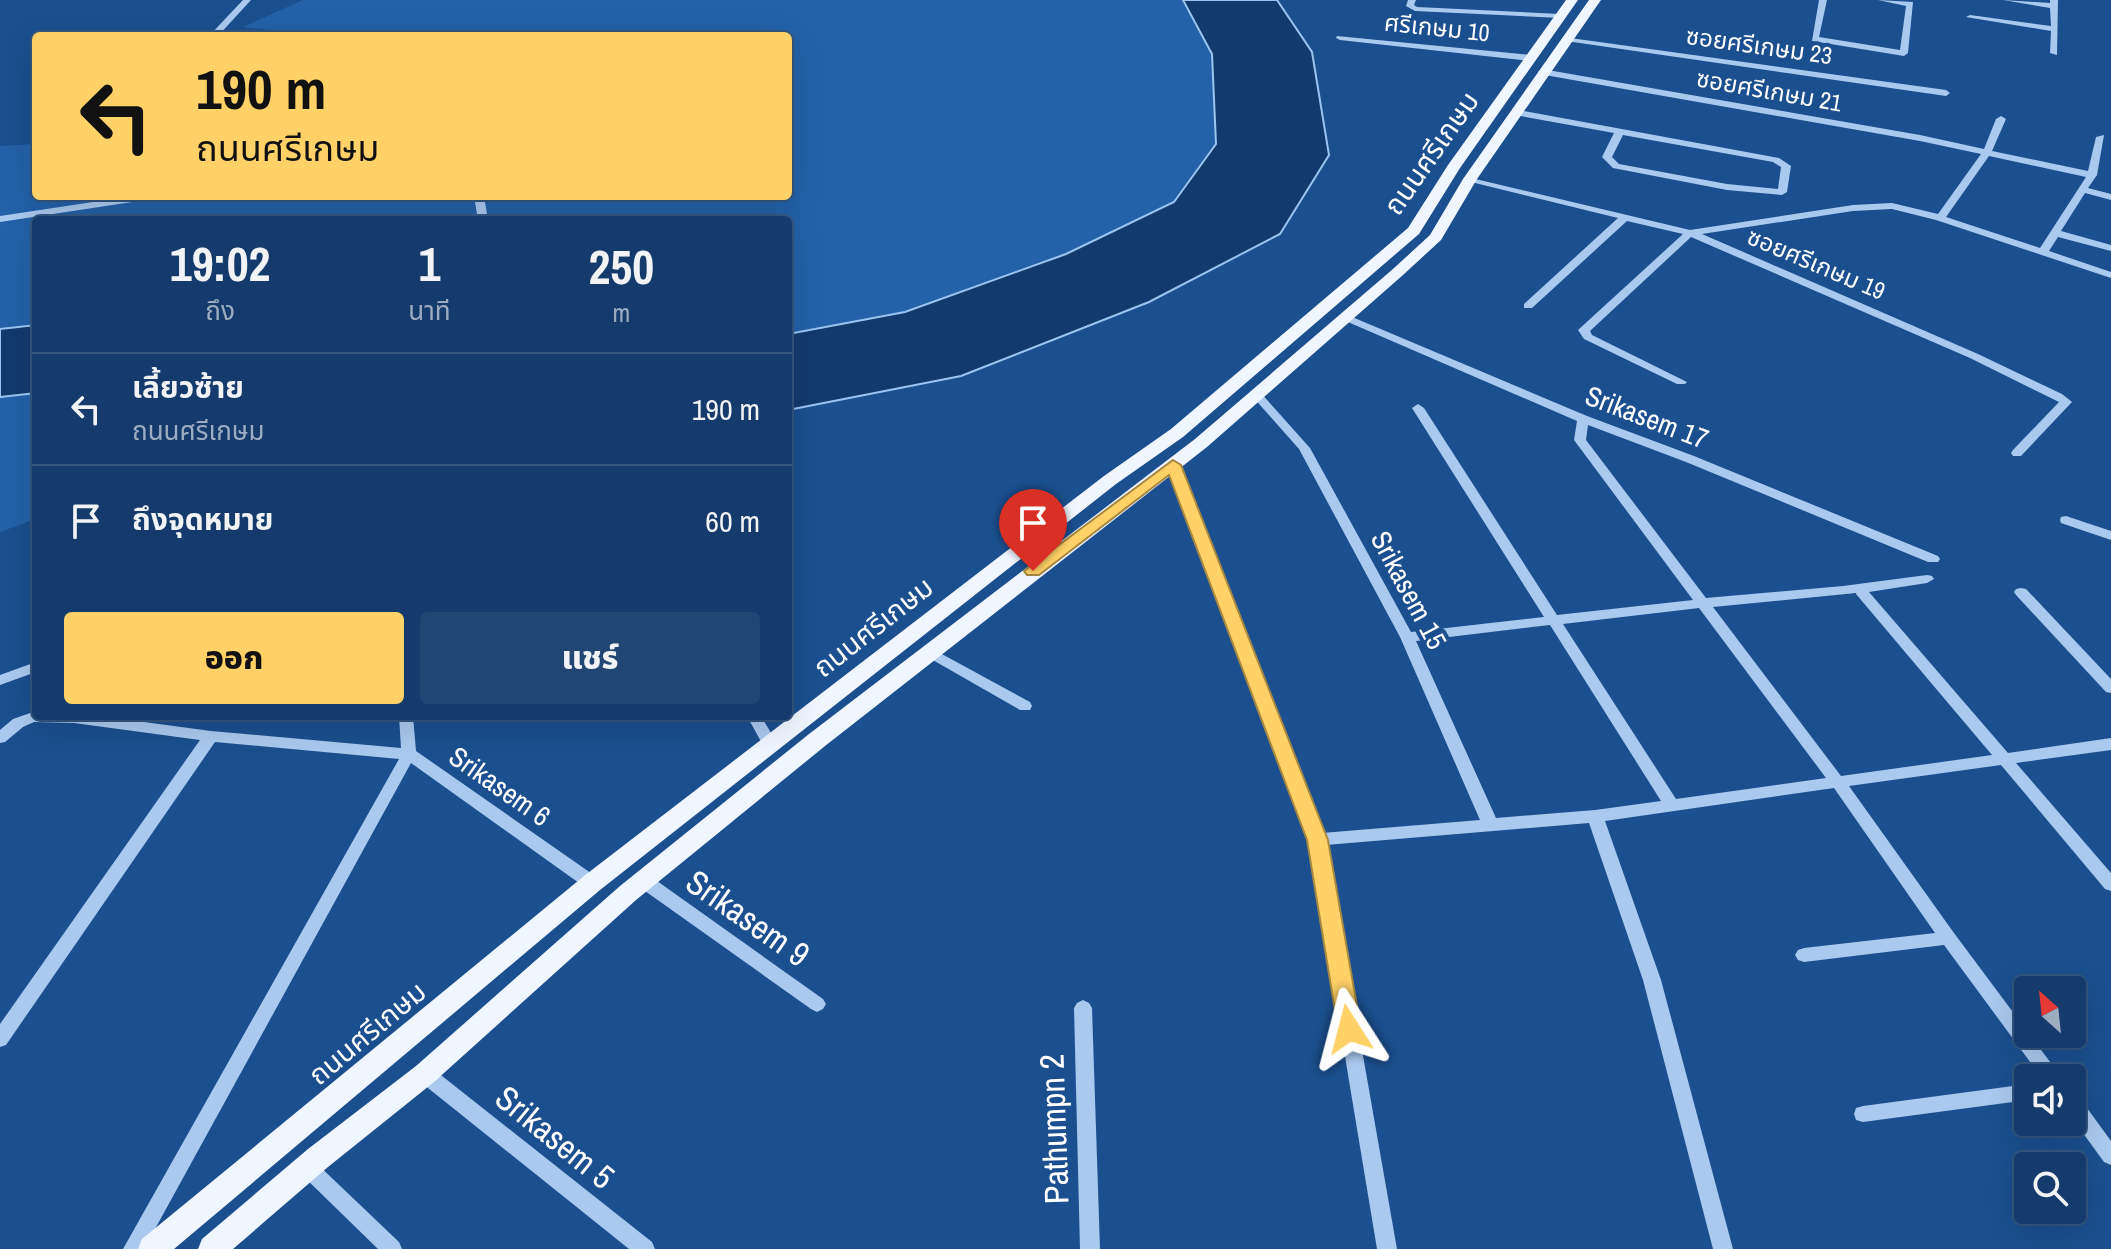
<!DOCTYPE html>
<html lang="th">
<head>
<meta charset="utf-8">
<style>
  :root { --surface:#143b6b; --page:#214673; --text:#f1f3f6; --muted:#9dadc1; --line:#33557e; --accent:#ffd166 }
  body { margin:0; font-family:"Archivo Narrow","Noto Sans Thai",sans-serif; background:var(--page); color:var(--text); height:100vh; display:flex; flex-direction:column; font-size:30px; white-space:nowrap }
  * { box-sizing:border-box; margin:0 }
  p { font-size:26px; color:var(--muted) }
  .icon { flex:none; width:44px; height:44px; fill:none; stroke:currentColor; stroke-width:2; stroke-linecap:round; stroke-linejoin:round }
  .map { position:relative; flex:1; overflow:hidden }
  .details { position:absolute; left:32px; top:216px; width:760px; height:504px; display:flex; flex-direction:column; background:var(--surface); border-radius:8px; box-shadow:0 8px 32px #0002,0 0 0 2px var(--line) }
  .details>* { flex:none }
  .hud { position:absolute; left:32px; top:32px; width:760px; height:168px; border-radius:8px; box-shadow:0 8px 32px #0002,0 0 0 2px var(--line); background:#ffd166; color:#111; overflow:hidden }
  .needle { width:52px; rotate:333deg }
  .fabs { position:absolute; left:2014px; top:976px; display:grid; gap:16px }
  .fabs a { display:grid; place-items:center; width:72px; height:72px; border-radius:8px; background:var(--surface); box-shadow:0 8px 32px #0002,0 0 0 2px var(--line); font-size:40px }
  .pin { position:absolute; display:grid; place-items:center; width:68px; height:68px; color:#fff; margin:-82px -34px; border-radius:50% 50% 50% 0; rotate:-45deg; box-shadow:0 0 8px #0007 }
  .pin .icon { rotate:45deg }
  .me { position:absolute; width:88px; margin:-44px; rotate:351deg; stroke-linejoin:round; filter:drop-shadow(0 0 6px #0008) }
  .turn { display:flex; align-items:center; gap:28px; height:168px; padding:0 32px; font-size:36px }
  .turn .icon { width:104px; height:104px; stroke-width:2.5 }
  .turn b { display:block; font-size:56px; line-height:68px }
  .eta { display:flex; justify-content:space-evenly; align-items:center; height:136px; text-align:center }
  .eta b { font-size:48px; font-weight:800; line-height:56px }
  .action { display:flex; gap:16px; margin-top:auto; padding:16px 32px }
  .action a { flex:1; height:92px; border-radius:8px; background:var(--accent); color:#111; font-size:32px; font-weight:800; line-height:92px; text-align:center }
  .action a+a { background:var(--page); color:var(--text) }
  ul { padding:0; list-style:none }
  li { display:flex; align-items:center; gap:24px; height:112px; padding:0 32px; border-top:2px solid var(--line) }
  li div { flex:1 }
  li b { display:block; font-size:30px }
  li em { font-style:normal }
  .map>svg:first-child { display:block }
</style>
</head>
<body>
<div class="map">
<svg width="2111" height="1249" viewBox="0 0 2111 1249">
  <rect width="100%" height="100%" fill="#1b4f8f"/>
  <g fill="#2461a8">
    <path d="M 303,0 L 1183,0 L 1213,54 L 1216,144 L 1174,202 L 1066,254 L 905,312 L 788,334 L 788,220 L 36,220 L 36,325 L 0,329 L 0,146 L 36,144 L 36,196 L 788,196 L 788,36 L 327,36 L 243,27 Z"/>
    <path d="M 36,393 L 36,519 L 0,532 L 0,397 Z"/>
  </g>
  <g fill="#123a6d" stroke="#9cc4f0" stroke-width="2">
    <path d="M 1183,0 L 1277,0 L 1312,52 L 1329,155 L 1280,234 L 1149,302 L 961,376 L 788,410 L 788,334 L 905,312 L 1066,254 L 1174,202 L 1216,144 L 1212,54 Z"/>
    <path d="M 36,325 L 36,393 L 0,397 L 0,329 Z"/>
  </g>
  <g fill="none" stroke-linecap="round" stroke-linejoin="round">
    <g fill="#a9c9ee" fill-rule="evenodd">
      <path d="M 243,0 L 251,0 L 218,36 L 209,36 Z"/>
      <path d="M 1408,0 L 1416,0 L 1414,5 L 1417,7 L 1560,14 L 1564,16 L 1560,18 L 1415,11 L 1406,6 Z"/>
      <path d="M 1819,0 L 1827,0 L 1819,37 L 1900,50 L 1906,6 L 1878,0 L 1913,2 L 1908,53 L 1904,56 L 1812,41 Z"/>
      <path d="M 2003,0 L 2050,3 L 2050,0 L 2058,0 L 2057,55 L 2050,53 L 2051,31 L 1966,17 L 1970,15 L 2051,26 L 2050,8 Z"/>
      <path d="M 1337,36 L 1531,55 L 1535,58 L 1531,61 L 1340,40 L 1336,38 Z"/>
      <path d="M 1563,37 L 1946,90 L 1950,93 L 1946,96 L 1566,41 L 1562,39 Z"/>
      <path d="M 1542,69 L 1920,135 L 1984,149 L 1996,119 L 2001,116 L 2006,119 L 1992,151 L 2088,171 L 2096,137 L 2104,135 L 2097,175 L 2088,188 L 2111,194 L 2111,200 L 2085,193 L 2061,231 L 2111,245 L 2111,251 L 2058,237 L 2049,251 L 2111,272 L 2111,278 L 1936,220 L 1892,209 L 1853,211 L 1702,234 L 1978,354 L 2062,394 L 2072,402 L 2021,456 L 2013,456 L 2011,453 L 2013,450 L 2059,402 L 1970,358 L 1691,237 L 1590,331 L 1592,335 L 1687,382 L 1685,384 L 1677,384 L 1584,339 L 1578,330 L 1683,234 L 1627,221 L 1532,308 L 1524,308 L 1524,304 L 1618,218 L 1467,181 L 1467,177 L 1690,230 L 1853,205 L 1892,203 L 1938,214 L 1981,154 L 1920,141 L 1539,74 L 1538,72 ZM 1989,156 L 2086,177 L 2040,248 L 1946,217 Z"/>
      <path d="M 1518,110 L 1779,158 L 1791,166 L 1787,192 L 1782,195 L 1727,190 L 1613,168 L 1602,157 L 1614,133 L 1515,115 L 1514,113 ZM 1623,135 L 1773,162 L 1781,167 L 1778,189 L 1727,184 L 1619,164 L 1612,157 Z"/>
      <path d="M 133,196 L 157,196 L 152,199 L 0,222 L 0,216 Z"/>
      <path d="M 474,196 L 484,196 L 488,220 L 478,220 Z"/>
      <path d="M 1345,314 L 1587,416 L 1694,456 L 1938,556 L 1940,559 L 1938,562 L 1928,562 L 1686,462 L 1588,425 L 1586,440 L 1706,598 L 1843,586 L 1927,575 L 1932,576 L 1934,579 L 1927,583 L 1869,592 L 2008,753 L 2111,738 L 2111,750 L 2016,763 L 2111,873 L 2111,891 L 2105,889 L 2001,765 L 1849,786 L 1954,933 L 2062,1078 L 2042,1078 L 1944,945 L 1804,962 L 1798,960 L 1795,955 L 1798,950 L 1804,948 L 1935,933 L 1834,788 L 1605,821 L 1661,980 L 1733,1249 L 1713,1249 L 1643,980 L 1589,823 L 1326,845 L 1397,1249 L 1377,1249 L 1309,840 L 1167,465 L 1173,461 L 1179,465 L 1322,833 L 1480,820 L 1400,637 L 1299,449 L 1252,396 L 1252,392 L 1260,392 L 1310,448 L 1411,632 L 1544,617 L 1412,408 L 1418,404 L 1424,408 L 1557,615 L 1693,600 L 1574,440 L 1577,421 L 1341,319 L 1340,317 ZM 1856,593 L 1856,594 L 1992,755 L 1841,776 L 1713,607 ZM 1699,608 L 1826,778 L 1676,799 L 1563,624 ZM 1550,625 L 1661,801 L 1595,810 L 1496,818 L 1416,641 Z"/>
      <path d="M 2066,516 L 2111,531 L 2111,540 L 2061,523 L 2060,520 L 2061,517 Z"/>
      <path d="M 2021,588 L 2026,589 L 2111,679 L 2111,693 L 2106,692 L 2016,595 L 2014,592 L 2016,589 Z"/>
      <path d="M 929,647 L 1030,702 L 1032,706 L 1030,710 L 1020,710 L 924,655 L 922,652 L 924,649 Z"/>
      <path d="M 36,662 L 36,672 L 0,685 L 0,675 Z"/>
      <path d="M 33,712 L 36,712 L 36,716 L 99,716 L 211,731 L 401,748 L 399,716 L 413,716 L 416,751 L 598,878 L 600,883 L 598,888 L 592,890 L 586,888 L 411,763 L 144,1249 L 123,1249 L 399,759 L 215,742 L 6,1045 L 0,1047 L 0,1024 L 200,740 L 74,723 L 34,722 L 23,727 L 5,742 L 0,743 L 0,730 L 13,719 Z"/>
      <path d="M 747,716 L 761,716 L 777,743 L 774,747 L 764,747 Z"/>
      <path d="M 644,874 L 650,876 L 823,999 L 826,1004 L 823,1009 L 817,1012 L 811,1009 L 638,886 L 636,881 L 638,876 Z"/>
      <path d="M 1083,1000 L 1089,1003 L 1092,1008 L 1100,1249 L 1080,1249 L 1074,1008 L 1077,1003 Z"/>
      <path d="M 425,1066 L 432,1068 L 652,1242 L 655,1249 L 629,1249 L 418,1080 L 416,1074 L 418,1068 Z"/>
      <path d="M 2028,1084 L 2028,1100 L 1863,1122 L 1856,1120 L 1854,1114 L 1856,1108 L 1863,1106 Z"/>
      <path d="M 2072,1095 L 2079,1097 L 2111,1141 L 2111,1165 L 2104,1162 L 2072,1118 Z"/>
      <path d="M 307,1158 L 314,1161 L 399,1242 L 402,1249 L 378,1249 L 300,1173 L 297,1167 L 300,1161 Z"/>
    </g>
    <g fill="#f0f6ff" fill-rule="evenodd">
      <path d="M 1566,0 L 1578,0 L 1460,168 L 1419,234 L 1183,437 L 1116,484 L 600,890 L 174,1249 L 138,1249 L 142,1239 L 584,876 L 1104,476 L 1171,429 L 1408,228 L 1448,165 Z"/>
      <path d="M 1589,0 L 1601,0 L 1477,179 L 1441,240 L 1403,275 L 1207,447 L 825,746 L 636,900 L 434,1082 L 328,1167 L 233,1249 L 198,1249 L 202,1239 L 308,1149 L 416,1066 L 620,886 L 809,734 L 1195,439 L 1393,269 L 1430,235 L 1463,179 Z"/>
    </g>
  </g>
  <path fill="#ffd166" stroke="#a68842" stroke-width="2" d="M 1173,460 L 1181,465 L 1328,840 L 1361,1029 L 1358,1036 L 1349,1039 L 1341,1036 L 1338,1029 L 1307,840 L 1169,475 L 1039,575 L 1027,575 L 1024,571 Z"/>
  <g text-anchor="middle" stroke-width="8" stroke-linejoin="round" paint-order="stroke">
    <g font-size="24" fill="#fff" stroke="#1b4f8f">
      <text transform="translate(1437 28) rotate(6)" y="8">ศรีเกษม 10</text>
      <text transform="translate(1759 46) rotate(8)" y="8">ซอยศรีเกษม 23</text>
      <text transform="translate(1769 91) rotate(10)" y="8">ซอยศรีเกษม 21</text>
      <text transform="translate(1816 264) rotate(23)" y="8">ซอยศรีเกษม 19</text>
    </g>
    <g font-size="28" fill="#fff" stroke="#1b4f8f">
      <text transform="translate(1431 153) rotate(-55)" y="10">ถนนศรีเกษม</text>
      <text transform="translate(1647 417) rotate(21)" y="10">Srikasem 17</text>
      <text transform="translate(1409 590) rotate(62)" y="10">Srikasem 15</text>
      <text transform="translate(873 627) rotate(-38)" y="10">ถนนศรีเกษม</text>
      <text transform="translate(500 786) rotate(35)" y="10">Srikasem 6</text>
      <text transform="translate(367 1033) rotate(-40)" y="10">ถนนศรีเกษม</text>
    </g>
    <g font-size="34" fill="#fff" stroke="#1b4f8f">
      <text transform="translate(748 918) rotate(35)" y="12">Srikasem 9</text>
      <text transform="translate(1054 1129) rotate(-92)" y="12">Pathumpn 2</text>
      <text transform="translate(555 1137) rotate(39)" y="12">Srikasem 5</text>
    </g>
  </g>
</svg>
<div class="fabs">
<a><svg class="needle" viewBox="-14 -14 28 28"><path d="M0-13l5 13h-10z" fill="#e53935"/><path d="M0 13l5-13h-10z" fill="#9dadc1"/></svg></a>
<a><svg class="icon" aria-label="sound" viewBox="0 0 24 24"><path d="M4 9h4l5-4v14l-5-4H4zM17 9q2 3 0 6"/></svg></a>
<a><svg class="icon" aria-label="search" viewBox="0 0 24 24"><circle cx="10" cy="10" r="6"/><path d="M15 15l6 6"/></svg></a>
</div>
<div class="pin" style="left:1033px;top:571px;background:#d93025"><svg class="icon" aria-label="arrive" viewBox="0 0 24 24"><path d="M6 21V4h12l-3 4 3 4H6"/></svg></div>
<svg class="me" style="left:1349px;top:1029px" viewBox="-20 -20 40 40"><path d="M0-17L14 15 0 8-14 15z" fill="#ffd166" stroke="#fff" stroke-width="4"/></svg>
<div class="hud">
<div class="turn"><svg class="icon" aria-label="left" viewBox="0 0 24 24"><path d="M17 20v-9H6M10 6l-5 5 5 5"/></svg><div><b>190 m</b>ถนนศรีเกษม</div></div>
</div>
<section class="details">
<div class="eta">
<div><b>19:02</b><p>ถึง</p></div>
<div><b>1</b><p>นาที</p></div>
<div><b>250</b><p>m</p></div>
</div>
<ul>
<li><svg class="icon" aria-label="left" viewBox="0 0 24 24"><path d="M17 20v-9H6M10 6l-5 5 5 5"/></svg><div><b>เลี้ยวซ้าย</b><p>ถนนศรีเกษม</p></div><em>190 m</em></li>
<li><svg class="icon" aria-label="arrive" viewBox="0 0 24 24"><path d="M6 21V4h12l-3 4 3 4H6"/></svg><div><b>ถึงจุดหมาย</b></div><em>60 m</em></li>
</ul>
<div class="action"><a>ออก</a><a>แชร์</a></div>
</section>
</div>
</body>
</html>
